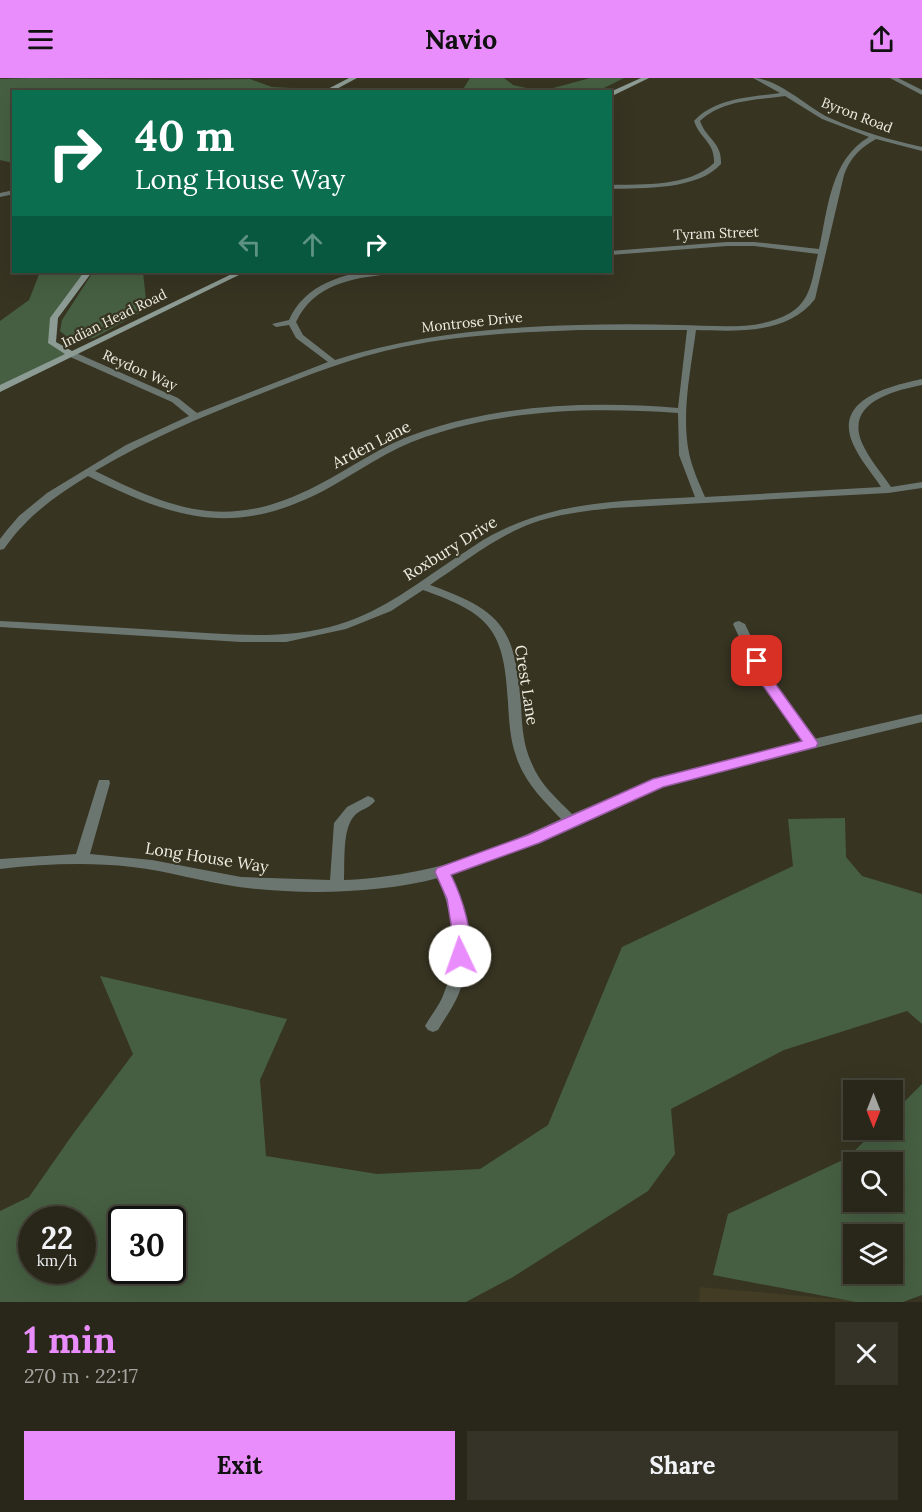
<!DOCTYPE html>
<html lang="en">
<head>
<meta charset="utf-8">
<style>
  :root { --surface:#29271a; --page:#353327; --text:#f1f3f6; --muted:#a5a5a2; --line:#454439; --accent:#ea8dfc }
  body { margin:0; font-family:Lora,serif; background:var(--page); color:var(--text); height:100vh; display:flex; flex-direction:column; font-size:22px; white-space:nowrap }
  * { box-sizing:border-box; margin:0 }
  p { font-size:20px; color:var(--muted) }
  .icon { flex:none; width:33px; height:33px; fill:none; stroke:currentColor; stroke-width:2; stroke-linecap:round; stroke-linejoin:round }
  .map { position:relative; height:1224px; overflow:hidden }
  .side { display:flex; flex-direction:column; background:var(--surface); flex:1 }
  .side>* { flex:none }
  .top-card { position:absolute; left:12px; top:12px; width:600px; height:183px; border-radius:0px; box-shadow:0 6px 24px #0002,0 0 0 2px var(--line); background:#0b6e4f; color:#fff; overflow:hidden }
  .needle { width:39px; rotate:180deg }
  .buttons { position:absolute; left:843px; top:1002px; display:grid; gap:12px }
  .buttons a { display:grid; place-items:center; width:60px; height:60px; border-radius:0px; background:var(--surface); box-shadow:0 6px 24px #0002,0 0 0 2px var(--line); font-size:30px }
  .speed { position:absolute; left:18px; top:1128px; display:flex; gap:12px; font-size:30px; font-weight:700; text-align:center }
  .speed>* { display:grid; place-content:center; width:78px; height:78px; border-radius:50%; background:var(--surface); box-shadow:0 6px 24px #0002,0 0 0 2px var(--line); line-height:1 }
  .speed small { font-size:15px; font-weight:400 }
  .speed .limit { border:3px solid #111; border-radius:9px; background:#fff; color:#111 }
  .pin { position:absolute; display:grid; place-items:center; width:51px; height:51px; color:#fff; margin:-26px; border-radius:12px; box-shadow:0 3px 9px #0006 }
  .me { position:absolute; width:66px; margin:-33px; rotate:357deg; stroke-linejoin:round; filter:drop-shadow(0 0 4px #0008) }
  .turn { display:flex; align-items:center; gap:21px; height:126px; padding:0 24px; font-size:27px }
  .turn .icon { width:78px; height:78px; stroke-width:2.5 }
  .turn b { display:block; font-size:42px; line-height:51px }
  .lanes { display:flex; align-items:center; height:57px; padding:0 24px; background:#0003; justify-content:center; gap:30px; direction:ltr }
  .lanes .off { opacity:.35 }
  .round { display:grid; place-items:center; flex:none; width:63px; height:63px; border-radius:0px; background:var(--page) }
  .headline { display:flex; align-items:center; justify-content:space-between; height:102px; padding:0 24px }
  h1 { font-size:36px; font-weight:800; line-height:45px; color:var(--accent) }
  .primary-button { display:flex; gap:12px; margin-top:auto; padding:12px 24px }
  .primary-button a { flex:1; height:69px; border-radius:0px; background:var(--accent); color:#111; font-size:24px; font-weight:800; line-height:69px; text-align:center }
  .primary-button a+a { background:var(--page); color:var(--text) }
  header { display:flex; justify-content:space-between; align-items:center; height:78px; padding:0 24px; background:var(--accent); color:#111; font-size:27px; font-weight:800 }
  .map>svg:first-child { display:block }
</style>
</head>
<body>
<header><svg class="icon" aria-label="menu" viewBox="0 0 24 24"><path d="M4 6h16M4 12h16M4 18h16"/></svg>Navio<svg class="icon" aria-label="share" viewBox="0 0 24 24"><path d="M12 15V3M7 8l5-5 5 5M5 13v7h14v-7"/></svg></header>
<div class="map">
<svg width="922" height="1224" viewBox="0 0 922 1224">
  <rect width="100%" height="100%" fill="#373422"/>
  <path fill="#413c23" d="M 700,1209 L 873,1224 L 699,1224 Z"/>
  <g fill="#465f42" fill-rule="evenodd">
    <path d="M 31,0 L 177,2 L 250,1 L 272,9 L 311,11 L 308,14 L 14,14 L 13,85 L 0,82 L 0,1 Z"/>
    <path d="M 470,0 L 504,0 L 513,7 L 535,12 L 546,12 L 590,0 L 624,0 L 598,13 L 442,13 L 462,13 Z"/>
    <path d="M 40,194 L 88,194 L 54,241 L 52,265 L 71,276 L 0,311 L 0,243 L 29,222 Z"/>
    <path d="M 93,194 L 143,194 L 147,231 L 94,260 L 72,263 L 60,253 L 62,242 Z"/>
    <path d="M 845,740 L 846,779 L 862,798 L 922,816 L 922,946 L 907,933 L 784,972 L 671,1031 L 675,1076 L 648,1113 L 513,1199 L 466,1224 L 0,1224 L 0,1133 L 29,1119 L 73,1056 L 133,976 L 100,898 L 287,941 L 260,1002 L 266,1078 L 377,1096 L 480,1091 L 548,1047 L 622,869 L 793,788 L 788,741 ZM 32,1142 L 82,1142 L 82,1192 L 32,1192 ZM 122,1142 L 172,1142 L 172,1192 L 122,1192 Z"/>
    <path d="M 922,1006 L 922,1217 L 903,1224 L 856,1224 L 713,1197 L 728,1136 L 847,1080 L 876,1052 L 892,1052 L 893,1035 ZM 854,1084 L 892,1084 L 892,1124 L 854,1124 ZM 854,1156 L 892,1156 L 892,1196 L 854,1196 Z"/>
  </g>
  <g fill="none" stroke-linecap="round" stroke-linejoin="round">
    <g fill="#6c7671" fill-rule="evenodd">
      <path d="M 753,0 C 778,0 807,29 830,40 C 859,53 890,62 922,69 L 922,73 L 876,61 C 860,70 850,80 844,97 L 815,221 C 787,257 737,253 696,252 C 691,291 681,335 689,375 C 692,390 699,405 705,419 L 881,409 C 872,395 860,382 853,366 C 833,321 890,308 922,301 L 922,307 C 892,313 845,325 862,365 C 869,381 881,394 891,409 L 922,404 L 922,410 L 888,415 L 613,430 C 585,433 557,436 530,446 C 494,460 462,486 430,507 C 503,533 515,550 521,627 C 522,647 523,668 532,686 C 540,706 557,721 572,736 L 663,698 L 803,663 L 759,602 L 733,546 L 735,544 L 739,543 L 745,546 L 771,601 L 814,661 L 922,636 L 922,644 L 672,705 L 629,721 L 501,779 L 450,796 C 466,834 475,876 459,915 C 454,928 445,940 438,952 L 433,954 L 428,952 L 425,948 C 431,937 440,927 444,915 C 460,877 453,836 438,800 C 378,816 300,817 239,809 C 203,804 168,793 132,789 C 88,784 44,786 0,791 L 0,781 L 76,776 L 98,705 L 99,702 L 109,702 L 110,705 L 90,776 L 152,782 L 241,799 L 330,802 L 334,745 L 347,729 L 368,718 L 373,720 L 375,723 C 370,730 361,731 355,737 C 342,750 345,783 344,802 C 429,798 486,776 561,741 C 544,723 524,704 516,678 C 510,661 509,642 508,624 C 504,552 491,536 423,512 L 391,533 L 346,551 L 286,564 L 241,564 L 0,549 L 0,543 C 58,546 115,549 173,553 C 228,556 286,563 340,546 C 385,532 419,504 457,479 C 469,472 480,463 492,457 C 558,422 622,423 695,419 L 679,377 L 678,335 C 593,329 506,331 425,359 C 389,371 358,394 325,412 C 233,460 175,441 88,398 C 55,418 26,439 4,471 L 0,472 L 0,461 L 7,452 L 19,438 L 47,415 L 126,367 L 189,338 L 172,324 L 68,278 L 68,274 L 74,274 L 178,320 L 197,335 L 328,284 L 296,260 L 289,247 L 276,249 L 272,246 L 289,242 C 306,203 355,190 394,194 L 390,196 C 352,200 314,206 296,244 L 303,257 L 335,282 C 414,257 496,249 578,247 C 611,246 645,246 678,247 C 714,247 758,254 790,235 C 812,222 812,199 818,176 L 754,168 L 727,168 L 610,177 L 610,173 L 727,164 L 754,164 L 819,171 C 828,131 830,82 869,59 L 822,41 L 785,18 C 756,22 722,22 700,43 C 707,62 722,64 721,86 C 698,112 643,110 610,111 L 610,107 C 643,106 689,109 714,85 C 715,64 700,61 694,43 C 715,20 751,19 780,15 ZM 579,252 L 687,252 L 678,330 C 591,323 501,326 418,355 C 382,367 351,390 318,407 C 230,453 178,434 95,393 C 147,362 203,338 260,316 C 306,298 353,279 402,269 C 460,257 520,254 579,252 Z"/>
      <path d="M 890,0 L 898,0 L 922,12 L 922,17 Z"/>
      <path d="M 14,112 L 14,116 L 0,119 L 0,115 Z"/>
    </g>
    <g fill="#8c9b93" fill-rule="evenodd">
      <path d="M 349,0 L 357,0 L 331,14 L 322,14 Z"/>
      <path d="M 641,0 L 649,0 L 610,19 L 610,14 Z"/>
      <path d="M 84,194 L 92,194 L 58,240 L 56,264 L 72,273 L 236,194 L 245,194 L 0,314 L 0,307 L 65,276 L 48,265 L 50,240 Z"/>
    </g>
  </g>
  <path fill="#ea8dfc" stroke="#985ca4" stroke-width="1.5" d="M 757,579 L 761,580 L 772,601 L 816,662 L 818,665 L 816,669 L 663,709 L 539,765 L 451,797 C 461,817 477,861 466,882 L 460,884 L 455,882 L 452,878 L 454,865 L 447,821 L 435,794 L 437,790 L 528,757 L 653,701 L 802,663 L 759,602 L 750,583 Z"/>
  <g text-anchor="middle" stroke-width="4.5" stroke-linejoin="round" paint-order="stroke">
    <g font-size="14" fill="#f0eee2" stroke="#373422">
      <text transform="translate(857 37) rotate(21)" y="5">Byron Road</text>
      <text transform="translate(716 155) rotate(-2)" y="5">Tyram Street</text>
      <text transform="translate(114 240) rotate(-26)" y="5">Indian Head Road</text>
      <text transform="translate(472 244) rotate(-6)" y="5">Montrose Drive</text>
      <text transform="translate(140 292) rotate(24)" y="5">Reydon Way</text>
    </g>
    <g font-size="16" fill="#f0eee2" stroke="#373422">
      <text transform="translate(371 366) rotate(-27)" y="6">Arden Lane</text>
      <text transform="translate(450 470) rotate(-32)" y="6">Roxbury Drive</text>
      <text transform="translate(527 607) rotate(81)" y="6">Crest Lane</text>
      <text transform="translate(207 779) rotate(9)" y="6">Long House Way</text>
    </g>
  </g>
</svg>
<div class="buttons">
<a><svg class="needle" viewBox="-14 -14 28 28"><path d="M0-13l5 13h-10z" fill="#e53935"/><path d="M0 13l5-13h-10z" fill="#a5a5a2"/></svg></a>
<a><svg class="icon" aria-label="search" viewBox="0 0 24 24"><circle cx="10" cy="10" r="6"/><path d="M15 15l6 6"/></svg></a>
<a><svg class="icon" aria-label="layers" viewBox="0 0 24 24"><path d="M12 4l9 5-9 5-9-5zM3 14l9 5 9-5"/></svg></a>
</div>
<div class="speed"><div>22<small>km/h</small></div><div class="limit">30</div></div>
<div class="pin" style="left:757px;top:583px;background:#d93025"><svg class="icon" aria-label="arrive" viewBox="0 0 24 24"><path d="M6 21V4h12l-3 4 3 4H6"/></svg></div>
<svg class="me" style="left:460px;top:878px" viewBox="-20 -20 40 40"><circle r="19" fill="#fff"/><path d="M0-13L10 11 0 6-10 11z" fill="#ea8dfc"/></svg>
<div class="top-card">
<div class="turn"><svg class="icon" aria-label="right" viewBox="0 0 24 24"><path d="M7 20v-9h11M14 6l5 5-5 5"/></svg><div><b>40 m</b>Long House Way</div></div>
<div class="lanes"><svg class="icon off" aria-label="left" viewBox="0 0 24 24"><path d="M17 20v-9H6M10 6l-5 5 5 5"/></svg><svg class="icon off" aria-label="ahead" viewBox="0 0 24 24"><path d="M12 20V5M6 11l6-6 6 6"/></svg><svg class="icon" aria-label="right" viewBox="0 0 24 24"><path d="M7 20v-9h11M14 6l5 5-5 5"/></svg></div>
</div>
</div>
<section class="side">
<div class="headline"><div><h1>1 min</h1><p>270 m · 22:17</p></div><a class="round"><svg class="icon" aria-label="close" viewBox="0 0 24 24"><path d="M6 6l12 12M18 6L6 18"/></svg></a></div>
<div class="primary-button"><a>Exit</a><a>Share</a></div>
</section>
</body>
</html>
